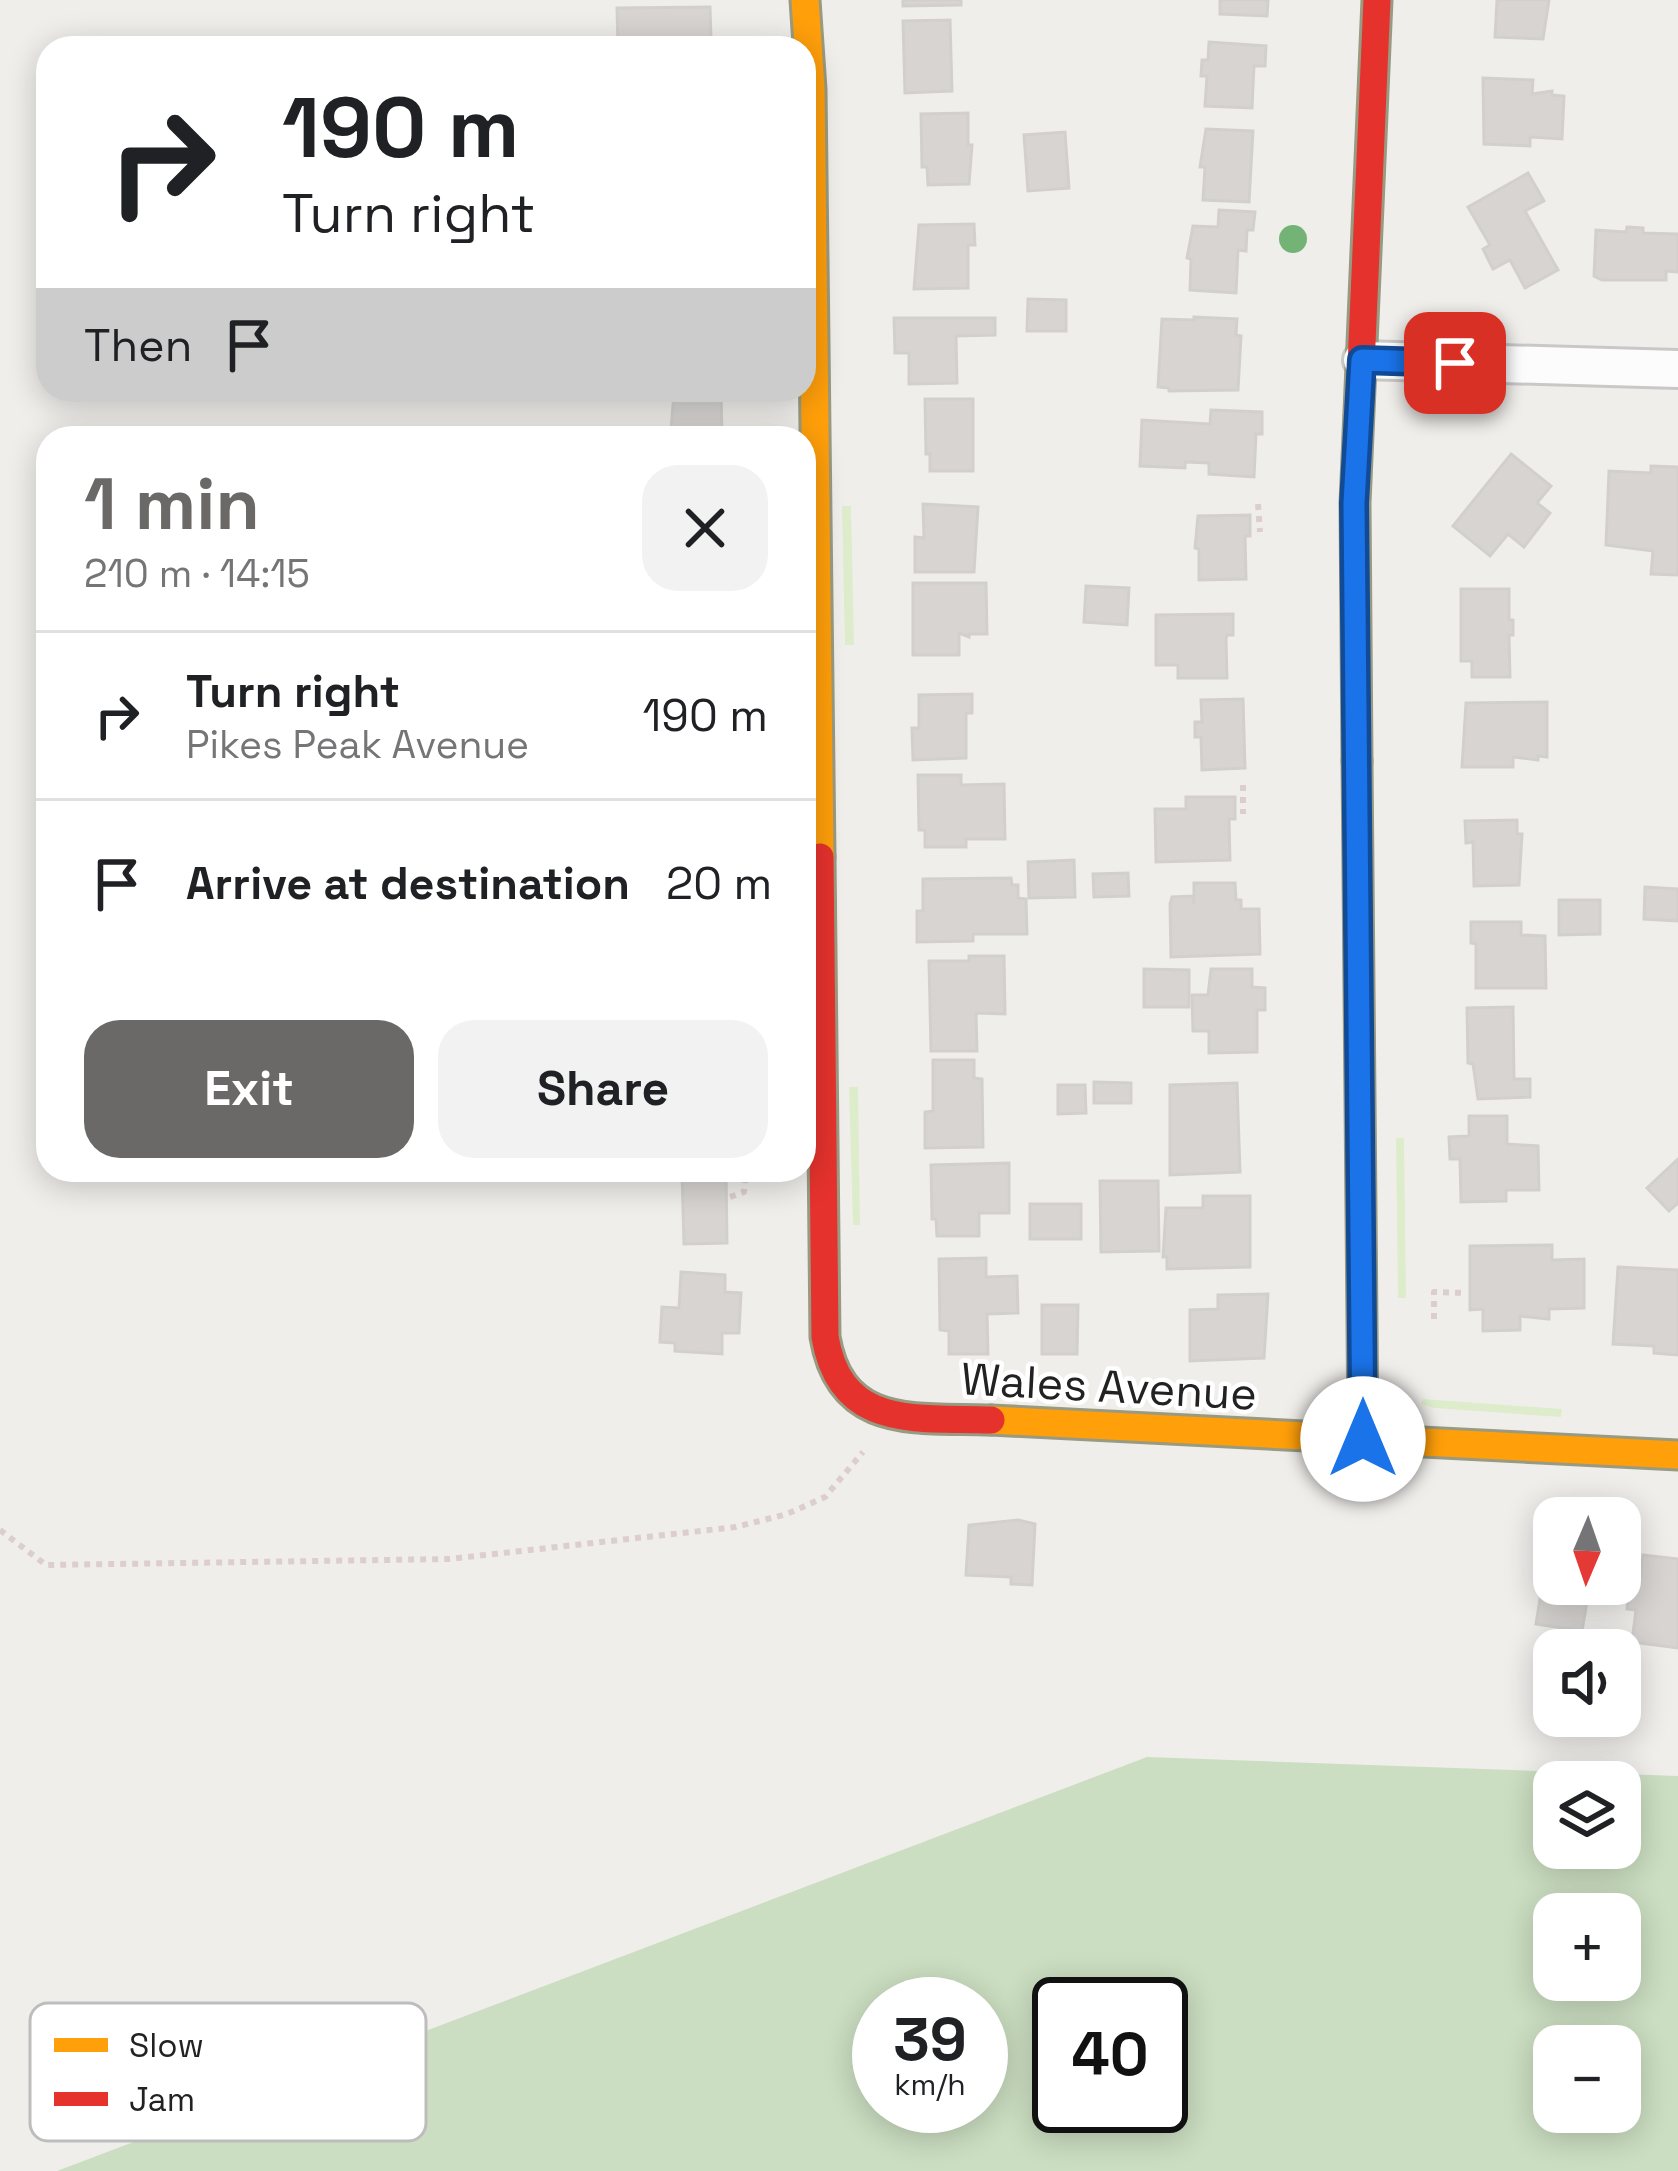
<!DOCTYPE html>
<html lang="en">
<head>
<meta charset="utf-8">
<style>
  :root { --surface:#fff; --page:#f2f2f2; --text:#202124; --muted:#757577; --line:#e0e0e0; --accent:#6a6968 }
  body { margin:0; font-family:"Space Grotesk",sans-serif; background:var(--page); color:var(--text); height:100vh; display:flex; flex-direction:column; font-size:45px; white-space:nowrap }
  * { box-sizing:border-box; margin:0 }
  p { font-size:39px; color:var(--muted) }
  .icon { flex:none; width:66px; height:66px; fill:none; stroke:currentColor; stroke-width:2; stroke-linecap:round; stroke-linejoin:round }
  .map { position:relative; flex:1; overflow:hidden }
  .side { position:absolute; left:36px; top:426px; width:780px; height:756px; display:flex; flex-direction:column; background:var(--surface); border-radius:36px; box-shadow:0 6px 30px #0003 }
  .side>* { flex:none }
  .top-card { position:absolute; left:36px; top:36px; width:780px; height:366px; border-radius:36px; box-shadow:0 6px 30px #0003; background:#fff; color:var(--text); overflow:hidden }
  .needle { width:78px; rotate:182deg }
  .buttons { position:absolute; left:1533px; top:1497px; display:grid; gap:24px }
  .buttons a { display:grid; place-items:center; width:108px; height:108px; border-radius:24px; background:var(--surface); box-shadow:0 6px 30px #0003; font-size:60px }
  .speed { position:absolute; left:852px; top:1977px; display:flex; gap:24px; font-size:60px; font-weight:700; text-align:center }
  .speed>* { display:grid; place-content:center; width:156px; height:156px; border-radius:50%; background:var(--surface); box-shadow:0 6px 30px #0003; line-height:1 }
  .speed small { font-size:30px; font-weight:400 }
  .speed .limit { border:6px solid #111; border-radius:18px; background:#fff; color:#111 }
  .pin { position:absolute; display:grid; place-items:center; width:102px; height:102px; color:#fff; margin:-51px; border-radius:24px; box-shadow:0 6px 18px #0006 }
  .me { position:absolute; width:132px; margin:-66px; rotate:0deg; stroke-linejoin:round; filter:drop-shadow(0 0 9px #0008) }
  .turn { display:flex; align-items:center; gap:42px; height:252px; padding:0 48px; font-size:54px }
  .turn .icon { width:156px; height:156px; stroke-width:2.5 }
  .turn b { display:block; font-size:84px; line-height:102px }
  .then { display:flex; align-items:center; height:114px; padding:0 48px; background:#0003; gap:24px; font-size:45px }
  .round { display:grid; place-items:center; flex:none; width:126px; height:126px; border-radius:36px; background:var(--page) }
  .headline { display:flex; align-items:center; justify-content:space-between; height:204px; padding:0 48px }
  h1 { font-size:72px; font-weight:700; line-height:90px; color:var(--accent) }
  .action { display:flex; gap:24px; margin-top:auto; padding:24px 48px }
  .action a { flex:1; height:138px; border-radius:36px; background:var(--accent); color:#fff; font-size:48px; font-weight:700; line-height:138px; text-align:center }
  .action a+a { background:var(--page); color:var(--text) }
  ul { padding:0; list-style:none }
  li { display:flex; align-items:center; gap:36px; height:168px; padding:0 48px; border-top:3px solid var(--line) }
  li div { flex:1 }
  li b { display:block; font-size:45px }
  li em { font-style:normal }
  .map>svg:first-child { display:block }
</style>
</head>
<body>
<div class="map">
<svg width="1678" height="2171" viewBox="0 0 1678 2171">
  <rect width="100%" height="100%" fill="#f0eeeb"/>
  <g fill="#ddeccb">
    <path d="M 842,506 L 851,506 L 854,645 L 845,645 Z"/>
    <path d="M 849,1087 L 858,1087 L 860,1225 L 853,1225 Z"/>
    <path d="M 1396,1138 L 1404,1138 L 1406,1298 L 1398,1298 Z"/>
    <path d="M 1423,1399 L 1562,1409 L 1561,1417 L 1434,1408 L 1421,1404 Z"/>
  </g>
  <path fill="#cbdec1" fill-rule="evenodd" d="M 1147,1757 L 1678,1776 L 1678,2171 L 57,2171 ZM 1554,1782 L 1620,1782 L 1620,1848 L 1554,1848 ZM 1554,1914 L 1620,1914 L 1620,1980 L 1554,1980 ZM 879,2004 L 981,2004 L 981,2106 L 879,2106 ZM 1161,2004 L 1161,2106 L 1059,2106 L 1059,2004 ZM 1620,2046 L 1620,2112 L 1554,2112 L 1554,2046 Z"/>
  <g fill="#d7d4d2" stroke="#d3d0cc" stroke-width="3">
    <path d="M 903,0 L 961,0 L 961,5 L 903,6 Z"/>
    <path d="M 1220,0 L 1268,0 L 1267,16 L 1220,14 Z"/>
    <path d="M 1497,0 L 1549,0 L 1543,39 L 1495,37 Z"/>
    <path d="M 710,7 L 711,39 L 706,39 L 707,48 L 618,48 L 617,8 Z"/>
    <path d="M 950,20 L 952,91 L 905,93 L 903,21 Z"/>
    <path d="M 1209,42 L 1266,46 L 1265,66 L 1254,66 L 1252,108 L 1205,106 L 1207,76 L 1201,76 L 1202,60 L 1208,60 Z"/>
    <path d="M 1483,78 L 1533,80 L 1532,94 L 1552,91 L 1552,95 L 1564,96 L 1562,139 L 1530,137 L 1530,146 L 1484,144 Z"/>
    <path d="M 968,113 L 968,145 L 972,145 L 969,184 L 928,185 L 927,167 L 922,167 L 921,114 Z"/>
    <path d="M 1206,129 L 1253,131 L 1249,202 L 1203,200 L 1205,167 L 1200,167 Z"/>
    <path d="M 1065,132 L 1069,188 L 1028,191 L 1024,135 Z"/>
    <path d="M 1528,173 L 1544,201 L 1525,211 L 1558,270 L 1525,288 L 1510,260 L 1493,269 L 1483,249 L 1490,245 L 1468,207 Z"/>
    <path d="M 1219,210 L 1255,212 L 1253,230 L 1247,230 L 1246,251 L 1238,250 L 1236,293 L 1190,290 L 1191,259 L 1187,258 L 1193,226 L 1218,227 Z"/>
    <path d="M 974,224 L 975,245 L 968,245 L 968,288 L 914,289 L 919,225 Z"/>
    <path d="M 1627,227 L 1643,228 L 1643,233 L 1678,234 L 1678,272 L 1666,271 L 1666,280 L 1602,280 L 1594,276 L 1596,230 L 1626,232 Z"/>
    <path d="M 1028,299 L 1066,300 L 1066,331 L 1027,331 Z"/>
    <path d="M 1194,317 L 1237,319 L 1236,335 L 1241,336 L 1238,390 L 1169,391 L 1169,388 L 1158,387 L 1162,319 L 1194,320 Z"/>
    <path d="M 894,318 L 995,318 L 995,335 L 956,336 L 957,383 L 909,384 L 909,353 L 895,353 Z"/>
    <path d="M 721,391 L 722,438 L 674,438 L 674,431 L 671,431 L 674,392 Z"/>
    <path d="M 925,399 L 973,399 L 973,471 L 930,471 L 930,454 L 926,454 Z"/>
    <path d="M 1211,410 L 1262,412 L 1262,434 L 1256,434 L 1254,477 L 1209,474 L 1209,463 L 1185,462 L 1185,468 L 1140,466 L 1142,420 L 1210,424 Z"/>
    <path d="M 1511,454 L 1551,486 L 1537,503 L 1550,513 L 1524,547 L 1508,534 L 1490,556 L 1453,526 Z"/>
    <path d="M 1651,466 L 1678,467 L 1678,575 L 1651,574 L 1653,551 L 1606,545 L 1609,471 L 1651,473 Z"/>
    <path d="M 923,504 L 978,507 L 974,572 L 915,572 L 915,537 L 924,538 Z"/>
    <path d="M 1250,515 L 1250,536 L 1245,536 L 1246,579 L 1199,580 L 1199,549 L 1195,548 L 1198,516 Z"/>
    <path d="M 913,583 L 986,583 L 987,634 L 969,634 L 969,637 L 959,633 L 959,655 L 913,655 Z"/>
    <path d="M 1086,586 L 1129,588 L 1127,625 L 1084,622 Z"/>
    <path d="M 1461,589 L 1509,589 L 1509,620 L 1513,620 L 1513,635 L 1509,635 L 1510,677 L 1472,677 L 1472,661 L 1461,661 Z"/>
    <path d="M 1233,614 L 1233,635 L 1227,635 L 1226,639 L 1227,678 L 1178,678 L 1178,665 L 1156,665 L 1156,615 Z"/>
    <path d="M 972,694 L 972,713 L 966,713 L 966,758 L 913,760 L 912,728 L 919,728 L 919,695 Z"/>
    <path d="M 1243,699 L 1245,768 L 1202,770 L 1201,737 L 1195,737 L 1195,722 L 1202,722 L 1201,700 Z"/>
    <path d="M 1547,702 L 1547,757 L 1538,756 L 1538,760 L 1513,757 L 1513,767 L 1462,767 L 1466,703 Z"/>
    <path d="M 918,775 L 961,775 L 961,785 L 1004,784 L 1005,839 L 966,839 L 966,847 L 925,847 L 925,830 L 919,830 Z"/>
    <path d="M 1186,797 L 1235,797 L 1235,819 L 1229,819 L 1230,860 L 1156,862 L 1155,809 L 1186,809 Z"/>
    <path d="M 1517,820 L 1517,834 L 1522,834 L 1519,885 L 1474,886 L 1473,842 L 1466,843 L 1465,821 Z"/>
    <path d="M 1074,860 L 1075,897 L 1029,898 L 1028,862 Z"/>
    <path d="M 1128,873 L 1129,896 L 1094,897 L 1093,874 Z"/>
    <path d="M 1011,878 L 1012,885 L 1018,885 L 1018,898 L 1026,899 L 1027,934 L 973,934 L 973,941 L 917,942 L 917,911 L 923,911 L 923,879 Z"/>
    <path d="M 1194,883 L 1235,883 L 1236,900 L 1241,900 L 1241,909 L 1259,909 L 1260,954 L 1171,957 L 1170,904 L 1172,897 L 1193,896 L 1194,904 Z"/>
    <path d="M 1645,887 L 1678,889 L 1678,921 L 1644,919 Z"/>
    <path d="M 1559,900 L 1600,900 L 1600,934 L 1559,935 Z"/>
    <path d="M 1471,922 L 1521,922 L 1521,935 L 1545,936 L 1546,988 L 1476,988 L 1476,944 L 1471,943 Z"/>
    <path d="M 969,956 L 1004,956 L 1005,1014 L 976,1013 L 977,1051 L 931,1051 L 929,961 L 969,961 Z"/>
    <path d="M 1144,969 L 1189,970 L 1189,1007 L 1144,1007 Z"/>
    <path d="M 1211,969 L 1252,969 L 1252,987 L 1265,988 L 1265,1010 L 1257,1010 L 1257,1052 L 1209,1053 L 1209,1031 L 1193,1031 L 1192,995 L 1208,995 Z"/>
    <path d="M 1513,1007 L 1514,1079 L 1530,1079 L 1530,1097 L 1478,1099 L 1473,1064 L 1468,1063 L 1467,1008 Z"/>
    <path d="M 933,1060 L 974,1060 L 974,1078 L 982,1079 L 983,1147 L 925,1148 L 925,1112 L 933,1111 Z"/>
    <path d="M 1094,1082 L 1131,1083 L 1131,1103 L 1094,1103 Z"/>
    <path d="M 1237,1083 L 1240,1172 L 1170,1175 L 1170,1085 Z"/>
    <path d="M 1058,1085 L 1085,1085 L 1086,1113 L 1058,1114 Z"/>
    <path d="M 1469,1116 L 1507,1116 L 1507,1144 L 1538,1146 L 1539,1190 L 1506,1190 L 1506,1201 L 1461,1202 L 1460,1159 L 1450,1159 L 1449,1137 L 1469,1136 Z"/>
    <path d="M 1678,1159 L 1678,1203 L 1669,1211 L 1647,1188 Z"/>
    <path d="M 1009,1163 L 1009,1213 L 979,1213 L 979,1236 L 937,1236 L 936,1219 L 932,1219 L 931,1165 Z"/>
    <path d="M 691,1170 L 726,1170 L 727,1243 L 684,1244 L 682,1173 Z"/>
    <path d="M 1100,1181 L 1158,1181 L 1159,1251 L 1101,1252 Z"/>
    <path d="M 1203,1196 L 1250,1196 L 1250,1267 L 1167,1269 L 1167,1257 L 1163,1257 L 1166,1208 L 1203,1208 Z"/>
    <rect x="1030" y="1204" width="51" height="35"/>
    <path d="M 1552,1245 L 1552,1260 L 1584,1259 L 1584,1308 L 1549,1309 L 1549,1319 L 1520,1316 L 1520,1330 L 1483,1331 L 1483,1309 L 1470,1310 L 1470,1246 Z"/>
    <path d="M 986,1258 L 986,1277 L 1017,1276 L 1018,1313 L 987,1314 L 988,1354 L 949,1354 L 949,1331 L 940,1330 L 939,1259 Z"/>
    <path d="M 1618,1267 L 1678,1270 L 1678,1355 L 1654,1353 L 1654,1346 L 1613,1344 Z"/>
    <path d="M 681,1272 L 725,1275 L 725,1292 L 741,1293 L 739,1333 L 722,1333 L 722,1354 L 675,1351 L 675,1343 L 660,1342 L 662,1307 L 679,1308 Z"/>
    <path d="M 1268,1294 L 1264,1358 L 1190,1361 L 1190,1310 L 1218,1309 L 1218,1295 Z"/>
    <path d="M 1042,1305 L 1078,1305 L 1077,1354 L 1042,1354 Z"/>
    <path d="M 1018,1520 L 1035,1524 L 1032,1585 L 1011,1584 L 1011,1577 L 966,1575 L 969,1525 Z"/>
    <path d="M 1551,1531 L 1554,1532 L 1554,1584 L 1590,1584 L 1582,1631 L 1536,1624 Z"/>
    <path d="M 1643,1555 L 1678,1559 L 1678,1648 L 1632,1642 L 1636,1610 L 1627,1609 L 1630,1583 L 1640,1583 Z"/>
  </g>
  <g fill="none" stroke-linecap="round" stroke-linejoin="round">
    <g stroke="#c9c8c7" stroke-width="42">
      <path id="street" d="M 1362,360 L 1678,369"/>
    </g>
    <g stroke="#999a82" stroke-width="33">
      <g id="slow">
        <path d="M 805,0 L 811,89 L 820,857"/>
        <path d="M 1357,761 L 1363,1439"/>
        <path d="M 991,1420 L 1678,1455"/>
      </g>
    </g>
    <g stroke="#999a82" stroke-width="33">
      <g id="jam">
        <path d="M 1357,761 L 1355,503 L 1377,0"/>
        <path d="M 820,857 L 825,1337 C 841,1431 917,1417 991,1420"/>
      </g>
    </g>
    <g stroke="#dccecd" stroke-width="6" stroke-dasharray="6 6" stroke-linecap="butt">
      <path d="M 1258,504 L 1260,532"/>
      <path d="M 1243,785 L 1243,814"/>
      <path d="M 730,1197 L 744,1192 L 746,1170"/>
      <path d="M 1434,1319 L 1434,1292 L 1466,1293"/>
      <path d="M 0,1530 L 46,1565 L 449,1559 L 736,1527 L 787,1514 L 825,1497 L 863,1452"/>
    </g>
    <use href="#street" stroke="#fdfcfc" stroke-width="36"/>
    <use href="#slow" stroke="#ff9f0a" stroke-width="27"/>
    <use href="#jam" stroke="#e5322d" stroke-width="27"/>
  </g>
  <circle fill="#73b476" cx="1293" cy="239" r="14"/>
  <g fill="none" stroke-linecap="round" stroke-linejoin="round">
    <g stroke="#114b97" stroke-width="30">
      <path id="route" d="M 1363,1439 L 1354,503 L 1362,360 L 1455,363"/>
    </g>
    <use href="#route" stroke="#1a73e8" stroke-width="21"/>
  </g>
  <g text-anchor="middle" stroke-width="9" stroke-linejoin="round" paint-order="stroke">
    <g font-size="45" fill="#222" stroke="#fff">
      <text transform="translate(1109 1386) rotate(3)" y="16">Wales Avenue</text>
    </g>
  </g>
  <rect x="30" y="2003" width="396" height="138" rx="18" fill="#fff" stroke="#bdbdbd" stroke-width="3"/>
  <rect x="54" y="2038" width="54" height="14" fill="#ff9f0a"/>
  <rect x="54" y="2092" width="54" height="14" fill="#e5322d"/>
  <g font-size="33" fill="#222">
    <text x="129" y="2057">Slow</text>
    <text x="129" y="2111">Jam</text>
  </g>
</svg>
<div class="buttons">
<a><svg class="needle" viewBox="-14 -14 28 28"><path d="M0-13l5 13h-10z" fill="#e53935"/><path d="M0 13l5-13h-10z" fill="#757577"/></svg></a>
<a><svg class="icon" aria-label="sound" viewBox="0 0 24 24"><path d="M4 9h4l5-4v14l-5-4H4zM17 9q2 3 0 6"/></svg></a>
<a><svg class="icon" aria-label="layers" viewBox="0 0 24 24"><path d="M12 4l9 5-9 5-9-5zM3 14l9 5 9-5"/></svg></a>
<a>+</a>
<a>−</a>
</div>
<div class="speed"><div>39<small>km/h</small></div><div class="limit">40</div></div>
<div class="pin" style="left:1455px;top:363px;background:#d93025"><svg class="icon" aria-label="arrive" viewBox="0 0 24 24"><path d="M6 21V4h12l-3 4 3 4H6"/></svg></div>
<svg class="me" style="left:1363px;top:1439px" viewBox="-20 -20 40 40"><circle r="19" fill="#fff"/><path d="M0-13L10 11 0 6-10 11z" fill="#1a73e8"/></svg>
<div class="top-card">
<div class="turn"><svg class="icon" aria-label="right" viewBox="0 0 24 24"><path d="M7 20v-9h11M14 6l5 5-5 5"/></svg><div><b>190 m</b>Turn right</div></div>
<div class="then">Then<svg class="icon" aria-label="arrive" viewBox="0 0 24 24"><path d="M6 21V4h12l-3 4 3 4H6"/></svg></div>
</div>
<section class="side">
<div class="headline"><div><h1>1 min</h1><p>210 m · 14:15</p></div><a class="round"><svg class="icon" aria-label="close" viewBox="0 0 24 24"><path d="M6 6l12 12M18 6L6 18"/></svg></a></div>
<ul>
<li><svg class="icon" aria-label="right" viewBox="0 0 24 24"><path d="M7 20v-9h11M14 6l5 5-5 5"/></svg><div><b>Turn right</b><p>Pikes Peak Avenue</p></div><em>190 m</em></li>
<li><svg class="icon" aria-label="arrive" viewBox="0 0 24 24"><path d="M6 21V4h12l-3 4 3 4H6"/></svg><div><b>Arrive at destination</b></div><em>20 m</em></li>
</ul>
<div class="action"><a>Exit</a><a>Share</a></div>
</section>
</div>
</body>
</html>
